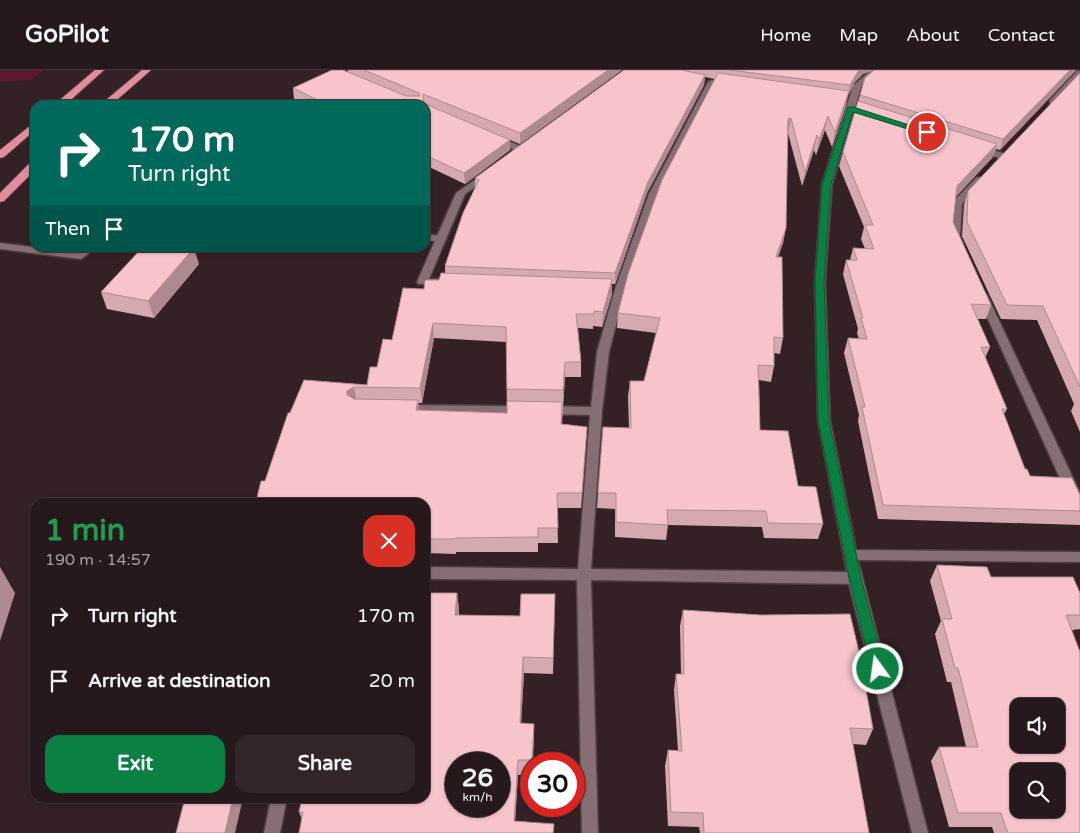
<!DOCTYPE html>
<html lang="en">
<head>
<meta charset="utf-8">
<style>
  :root { --surface:#26191b; --page:#322628; --text:#f1f3f6; --muted:#a4a0a3; --line:#42383a; --accent:#0b8043 }
  body { margin:0; font-family:"Varela Round",sans-serif; background:var(--page); color:var(--text); height:100vh; display:flex; flex-direction:column; font-size:19px; white-space:nowrap }
  * { box-sizing:border-box; margin:0 }
  p { font-size:16px; color:var(--muted) }
  .icon { flex:none; width:28px; height:28px; fill:none; stroke:currentColor; stroke-width:2; stroke-linecap:round; stroke-linejoin:round }
  .map { position:relative; flex:1; overflow:hidden }
  .panel { position:absolute; left:30px; top:428px; width:400px; height:305px; display:flex; flex-direction:column; background:var(--surface); border-radius:15px; box-shadow:0 1px 4px #0004,0 0 0 1px var(--line) }
  .panel>* { flex:none }
  .hud { position:absolute; left:30px; top:30px; width:400px; height:152px; border-radius:15px; box-shadow:0 1px 4px #0004,0 0 0 1px var(--line); background:#00695c; color:#fff; overflow:hidden }
  .fabs { position:absolute; left:1010px; top:628px; display:grid; gap:10px }
  .fabs a { display:grid; place-items:center; width:55px; height:55px; border-radius:10px; background:var(--surface); box-shadow:0 1px 4px #0004,0 0 0 1px var(--line); font-size:25px }
  .speed { position:absolute; left:445px; top:682px; display:flex; gap:10px; font-size:25px; font-weight:700; text-align:center }
  .speed>* { display:grid; place-content:center; width:65px; height:65px; border-radius:50%; background:var(--surface); box-shadow:0 1px 4px #0004,0 0 0 1px var(--line); line-height:1 }
  .speed small { font-size:12px; font-weight:400 }
  .speed .limit { border:8px solid #d22; background:#fff; color:#111 }
  .pin { position:absolute; display:grid; place-items:center; width:42px; height:42px; color:#fff; margin:-21px; border:2px solid #fff; border-radius:50%; box-shadow:0 1px 5px #0007 }
  .me { position:absolute; width:55px; margin:-28px; rotate:346deg; stroke-linejoin:round; filter:drop-shadow(0 0 4px #0008) }
  .turn { display:flex; align-items:center; gap:18px; height:105px; padding:0 15px; font-size:22px }
  .turn .icon { width:65px; height:65px; stroke-width:2.5 }
  .turn b { display:block; font-size:35px; line-height:42px }
  .then { display:flex; align-items:center; height:48px; padding:0 15px; background:#0003; gap:10px; font-size:19px }
  .round { display:grid; place-items:center; flex:none; width:52px; height:52px; border-radius:15px; background:var(--page) }
  .summary { display:flex; align-items:center; justify-content:space-between; height:85px; padding:0 15px }
  h1 { font-size:30px; font-weight:700; line-height:38px; color:#1e9e55 }
  .button { display:flex; gap:10px; margin-top:auto; padding:10px 15px }
  .button a { flex:1; height:58px; border-radius:15px; background:var(--accent); color:#fff; font-size:20px; font-weight:700; line-height:58px; text-align:center }
  .button a+a { background:var(--page); color:var(--text) }
  ul { padding:0; list-style:none }
  li { display:flex; align-items:center; gap:15px; height:65px; padding:0 15px }
  li div { flex:1 }
  li b { display:block; font-size:19px }
  li em { font-style:normal }
  header { display:flex; align-items:center; gap:30px; box-sizing:border-box; height:70px; padding:0 25px; background:var(--surface); border-bottom:1px solid var(--line) }
  header strong { font-size:24px }
  nav { display:flex; gap:28px; margin-inline-start:auto; font-size:18px }
  .map>svg:first-child { display:block }
</style>
</head>
<body>
<header>
<strong>GoPilot</strong>
<nav><a>Home</a><a>Map</a><a>About</a><a>Contact</a></nav>
</header>
<div class="map">
<svg width="1080" height="763" viewBox="0 0 1080 763">
  <rect width="100%" height="100%" fill="#332124"/>
  <path fill="#5c1a2c" d="M 0,0 L 44,0 L 31,10 L 0,12 Z"/>
  <g fill="none" stroke-linecap="round" stroke-linejoin="round">
    <g stroke="#4d3e40" stroke-width="3">
      <g id="service">
        <path d="M 979,76 L 1006,84 L 1008,86 L 1003,89 L 976,81 L 976,77 Z"/>
        <path d="M 425,164 L 441,166 L 446,169 L 441,172 L 425,170 Z"/>
        <path d="M 0,173 L 79,183 L 85,178 L 96,178 L 81,189 L 0,179 Z"/>
      </g>
    </g>
    <g stroke="#4d3e40" stroke-width="3">
      <g id="minor">
        <path d="M 871,0 L 880,0 L 861,17 L 832,114 L 825,211 L 830,350 L 856,480 L 1080,482 L 1080,492 L 858,490 L 928,763 L 912,763 L 849,514 L 591,510 L 598,763 L 582,763 L 577,510 L 425,509 L 425,497 L 578,499 L 590,345 L 546,344 L 540,340 L 546,336 L 591,337 L 597,282 L 615,219 L 649,124 L 708,12 L 712,10 L 716,12 L 659,124 L 625,219 L 609,282 L 602,341 L 591,499 L 847,502 L 818,350 L 815,211 L 822,114 L 853,16 Z"/>
        <path d="M 1077,1 L 1080,1 L 1080,8 L 1056,34 L 1050,34 L 1050,30 Z"/>
        <path d="M 495,66 L 523,77 L 525,79 L 520,82 L 492,71 L 491,69 Z"/>
        <path d="M 489,100 L 492,101 L 492,105 L 465,124 L 429,209 L 440,209 L 445,212 L 440,215 L 418,214 L 417,212 L 456,123 Z"/>
        <path d="M 979,107 L 984,110 L 962,134 L 960,166 L 963,173 L 958,176 L 954,175 L 950,166 L 952,133 L 976,108 Z"/>
        <path d="M 982,222 L 987,225 L 1080,423 L 1080,442 L 1075,441 L 1073,437 L 977,225 Z"/>
        <path d="M 403,335 L 523,336 L 529,340 L 523,344 L 403,343 L 397,339 Z"/>
        <path d="M 271,728 L 287,728 L 280,763 L 264,763 Z"/>
      </g>
    </g>
    <g stroke="#4d3e40" stroke-width="2">
      <g id="trunk">
        <path d="M 95,0 L 104,0 L 65,35 L 54,35 Z"/>
        <path d="M 142,0 L 151,0 L 111,35 L 100,35 Z"/>
        <path d="M 35,52 L 35,60 L 4,87 L 0,88 L 0,80 Z"/>
        <path d="M 35,91 L 35,100 L 4,131 L 0,132 L 0,123 L 31,92 Z"/>
      </g>
    </g>
    <use href="#service" fill="#866f72" fill-rule="evenodd"/>
    <use href="#minor" fill="#866f72" fill-rule="evenodd"/>
    <use href="#trunk" fill="#e48c9d" fill-rule="evenodd"/>
  </g>
  <g fill="#d5a9af" fill-rule="evenodd">
    <path d="M 348,0 L 622,0 L 520,74 L 510,70 L 510,80 L 465,114 L 425,95 L 425,35 L 308,35 L 294,29 L 293,18 L 348,3 Z"/>
    <path d="M 624,0 L 1076,0 L 1000,80 L 996,79 L 992,88 L 956,126 L 953,152 L 991,235 L 986,249 L 977,249 L 990,277 L 985,288 L 1007,339 L 1004,344 L 1025,399 L 1030,406 L 1080,425 L 1080,455 L 878,449 L 858,351 L 859,345 L 844,283 L 848,268 L 859,269 L 857,263 L 858,259 L 843,204 L 846,190 L 850,190 L 853,178 L 865,179 L 861,169 L 864,157 L 839,96 L 843,82 L 860,25 L 873,0 L 863,4 L 855,12 L 847,26 L 846,35 L 832,77 L 825,60 L 816,85 L 814,80 L 802,116 L 788,63 L 786,158 L 783,173 L 778,187 L 783,268 L 780,284 L 774,283 L 774,296 L 771,312 L 759,310 L 760,360 L 798,416 L 823,454 L 818,469 L 764,468 L 762,457 L 668,455 L 666,470 L 615,467 L 615,439 L 597,438 L 603,357 L 629,358 L 628,326 L 630,311 L 644,311 L 656,263 L 617,258 L 618,243 L 715,9 L 705,7 L 704,15 L 647,123 L 615,214 L 612,214 L 612,224 L 602,257 L 593,256 L 593,259 L 578,258 L 581,292 L 581,307 L 565,307 L 562,354 L 587,357 L 581,438 L 557,438 L 558,473 L 538,473 L 538,482 L 456,482 L 456,484 L 425,483 L 425,432 L 265,411 L 290,343 L 304,310 L 367,315 L 392,270 L 424,219 L 439,210 L 445,203 L 445,196 L 475,117 L 475,108 ZM 434,268 L 506,272 L 507,343 L 419,340 L 418,333 L 422,333 Z"/>
    <path d="M 1080,3 L 1080,362 L 1071,341 L 1074,334 L 1037,250 L 1001,249 L 962,166 L 964,135 L 968,121 Z"/>
    <path d="M 199,194 L 154,248 L 107,239 L 101,222 Z"/>
    <path d="M 937,495 L 991,507 L 1080,523 L 1080,559 L 1072,560 L 1080,763 L 994,763 L 992,757 L 949,757 L 931,691 L 939,677 L 966,677 L 951,612 L 947,612 L 935,564 L 941,551 L 930,511 Z"/>
    <path d="M 425,523 L 457,523 L 459,540 L 459,545 L 520,546 L 521,524 L 555,524 L 553,604 L 524,603 L 521,654 L 534,654 L 533,694 L 531,694 L 531,705 L 518,705 L 515,752 L 554,754 L 553,763 L 299,763 L 302,749 L 299,742 L 302,728 L 425,728 ZM 456,694 L 499,694 L 499,736 L 456,736 Z"/>
    <path d="M 683,540 L 873,659 L 866,675 L 853,674 L 869,763 L 700,763 L 699,757 L 668,756 L 665,696 L 668,680 L 678,681 L 674,620 L 676,604 L 681,604 L 680,556 Z"/>
  </g>
  <g fill="#ae898f">
    <path d="M 608,0 L 622,0 L 520,74 L 520,63 Z"/>
    <path d="M 859,0 L 874,0 L 863,4 L 855,12 L 848,26 L 850,15 Z"/>
    <path d="M 1070,0 L 1076,0 L 1000,80 L 1003,69 Z"/>
    <path d="M 705,5 L 704,15 L 647,123 L 615,214 L 615,203 L 648,112 Z"/>
    <path d="M 849,21 L 846,35 L 832,77 L 835,62 Z"/>
    <path d="M 828,46 L 825,60 L 816,85 L 819,70 Z"/>
    <path d="M 791,48 L 788,63 L 786,63 L 788,49 Z"/>
    <path d="M 817,65 L 814,80 L 802,116 L 805,102 Z"/>
    <path d="M 510,70 L 510,80 L 465,114 L 464,103 Z"/>
    <path d="M 997,74 L 992,88 L 953,130 L 957,116 Z"/>
    <path d="M 786,158 L 783,173 L 773,202 L 776,187 Z"/>
    <path d="M 194,178 L 199,194 L 154,248 L 148,231 Z"/>
    <path d="M 612,209 L 612,224 L 602,257 L 603,242 Z"/>
    <path d="M 433,253 L 434,268 L 422,333 L 420,318 Z"/>
    <path d="M 565,292 L 565,307 L 563,335 L 563,320 Z"/>
    <path d="M 354,317 L 357,332 L 347,325 L 347,321 Z"/>
    <path d="M 418,330 L 420,345 L 416,340 Z"/>
    <path d="M 0,497 L 15,523 L 0,571 Z"/>
    <path d="M 457,523 L 459,540 L 457,561 L 455,545 Z"/>
    <path d="M 523,587 L 524,603 L 520,669 L 520,653 Z"/>
    <path d="M 534,654 L 534,669 L 532,694 Z"/>
    <path d="M 518,690 L 518,705 L 514,763 L 514,751 Z"/>
    <path d="M 233,728 L 243,728 L 235,763 L 225,763 Z"/>
  </g>
  <g fill="#f8c4cc" stroke="#ae898f" fill-rule="evenodd">
    <path d="M 332,0 L 343,0 L 406,26 L 420,26 L 419,23 L 364,0 L 608,0 L 520,63 L 423,24 L 423,33 L 510,70 L 464,103 L 425,85 L 425,35 L 328,35 L 293,18 Z"/>
    <path d="M 624,0 L 681,0 L 705,5 L 648,112 L 615,203 L 445,196 L 463,143 L 479,110 L 475,108 Z"/>
    <path d="M 730,0 L 859,0 L 850,15 Z"/>
    <path d="M 874,0 L 1070,0 L 1003,69 L 860,25 L 865,8 Z"/>
    <path d="M 718,3 L 849,21 L 835,62 L 828,46 L 819,70 L 817,65 L 805,102 L 791,48 L 788,49 L 786,158 L 776,187 L 782,187 L 783,268 L 774,267 L 774,296 L 758,295 L 760,360 L 788,361 L 798,416 L 816,417 L 823,454 L 768,453 L 766,441 L 667,440 L 668,455 L 616,452 L 616,423 L 598,423 L 603,357 L 631,358 L 630,311 L 644,311 L 660,248 L 618,243 L 628,204 L 662,110 Z"/>
    <path d="M 1080,3 L 1080,317 L 1043,236 L 1007,235 L 967,152 L 968,121 Z"/>
    <path d="M 858,31 L 997,74 L 957,116 L 953,152 L 991,235 L 971,234 L 990,277 L 981,277 L 1007,339 L 1002,339 L 1025,399 L 1027,399 L 1030,406 L 1072,408 L 1080,425 L 1080,441 L 883,435 L 862,337 L 865,337 L 848,268 L 867,269 L 861,248 L 863,248 L 846,190 L 857,190 L 853,178 L 874,179 L 865,155 L 873,155 L 843,82 Z"/>
    <path d="M 142,178 L 194,178 L 148,231 L 101,222 Z"/>
    <path d="M 441,203 L 612,209 L 603,242 L 594,241 L 594,244 L 576,244 L 581,292 L 565,292 L 563,320 L 507,319 L 506,257 L 433,253 L 420,318 L 354,317 L 347,321 L 347,325 L 354,329 L 418,330 L 416,340 L 507,343 L 507,331 L 562,332 L 561,354 L 587,357 L 582,423 L 557,423 L 558,458 L 538,458 L 538,467 L 455,468 L 454,469 L 425,469 L 425,432 L 256,432 L 261,411 L 265,411 L 288,343 L 290,343 L 304,310 L 367,315 L 370,297 L 377,297 L 383,269 L 392,270 L 403,218 L 424,219 L 425,210 L 439,210 Z"/>
    <path d="M 937,495 L 987,497 L 991,507 L 1073,507 L 1080,523 L 1080,545 L 1066,545 L 1080,582 L 1080,763 L 1008,763 L 1001,743 L 958,743 L 939,677 L 978,677 L 958,598 L 955,598 L 942,549 L 952,549 ZM 1019,636 L 1056,636 L 1056,674 L 1019,674 ZM 1019,701 L 1056,701 L 1056,739 L 1019,739 Z"/>
    <path d="M 425,523 L 457,523 L 455,545 L 520,546 L 521,524 L 555,524 L 553,588 L 523,587 L 520,653 L 534,654 L 532,690 L 518,690 L 514,751 L 554,754 L 553,763 L 299,763 L 303,742 L 299,742 L 302,728 L 425,728 ZM 456,694 L 499,694 L 499,736 L 456,736 Z"/>
    <path d="M 683,540 L 761,545 L 850,544 L 860,586 L 873,659 L 850,658 L 869,763 L 704,763 L 703,743 L 671,742 L 668,680 L 682,681 L 676,604 L 684,604 Z"/>
    <path d="M 185,728 L 233,728 L 225,763 L 176,763 Z"/>
  </g>
  <path fill="#0b8043" stroke="#07532c" d="M 848,37 L 853,37 L 931,62 L 924,64 L 853,42 L 831,114 L 824,211 L 829,350 L 861,508 L 885,599 L 883,603 L 878,605 L 873,603 L 871,599 L 849,508 L 818,350 L 815,211 L 822,114 Z"/>
</svg>
<div class="fabs">
<a><svg class="icon" aria-label="sound" viewBox="0 0 24 24"><path d="M4 9h4l5-4v14l-5-4H4zM17 9q2 3 0 6"/></svg></a>
<a><svg class="icon" aria-label="search" viewBox="0 0 24 24"><circle cx="10" cy="10" r="6"/><path d="M15 15l6 6"/></svg></a>
</div>
<div class="speed"><div>26<small>km/h</small></div><div class="limit">30</div></div>
<div class="pin" style="left:927px;top:62px;background:#d93025"><svg class="icon" aria-label="arrive" viewBox="0 0 24 24"><path d="M6 21V4h12l-3 4 3 4H6"/></svg></div>
<svg class="me" style="left:878px;top:599px" viewBox="-20 -20 40 40"><circle r="17" fill="#0b8043" stroke="#fff" stroke-width="3"/><path d="M0-11L8 9 0 5-8 9z" fill="#fff"/></svg>
<div class="hud">
<div class="turn"><svg class="icon" aria-label="right" viewBox="0 0 24 24"><path d="M7 20v-9h11M14 6l5 5-5 5"/></svg><div><b>170 m</b>Turn right</div></div>
<div class="then">Then<svg class="icon" aria-label="arrive" viewBox="0 0 24 24"><path d="M6 21V4h12l-3 4 3 4H6"/></svg></div>
</div>
<section class="panel">
<div class="summary"><div><h1>1 min</h1><p>190 m · 14:57</p></div><a class="round" style="background:#d93025;color:#fff"><svg class="icon" aria-label="close" viewBox="0 0 24 24"><path d="M6 6l12 12M18 6L6 18"/></svg></a></div>
<ul>
<li><svg class="icon" aria-label="right" viewBox="0 0 24 24"><path d="M7 20v-9h11M14 6l5 5-5 5"/></svg><div><b>Turn right</b></div><em>170 m</em></li>
<li><svg class="icon" aria-label="arrive" viewBox="0 0 24 24"><path d="M6 21V4h12l-3 4 3 4H6"/></svg><div><b>Arrive at destination</b></div><em>20 m</em></li>
</ul>
<div class="button"><a>Exit</a><a>Share</a></div>
</section>
</div>
</body>
</html>
